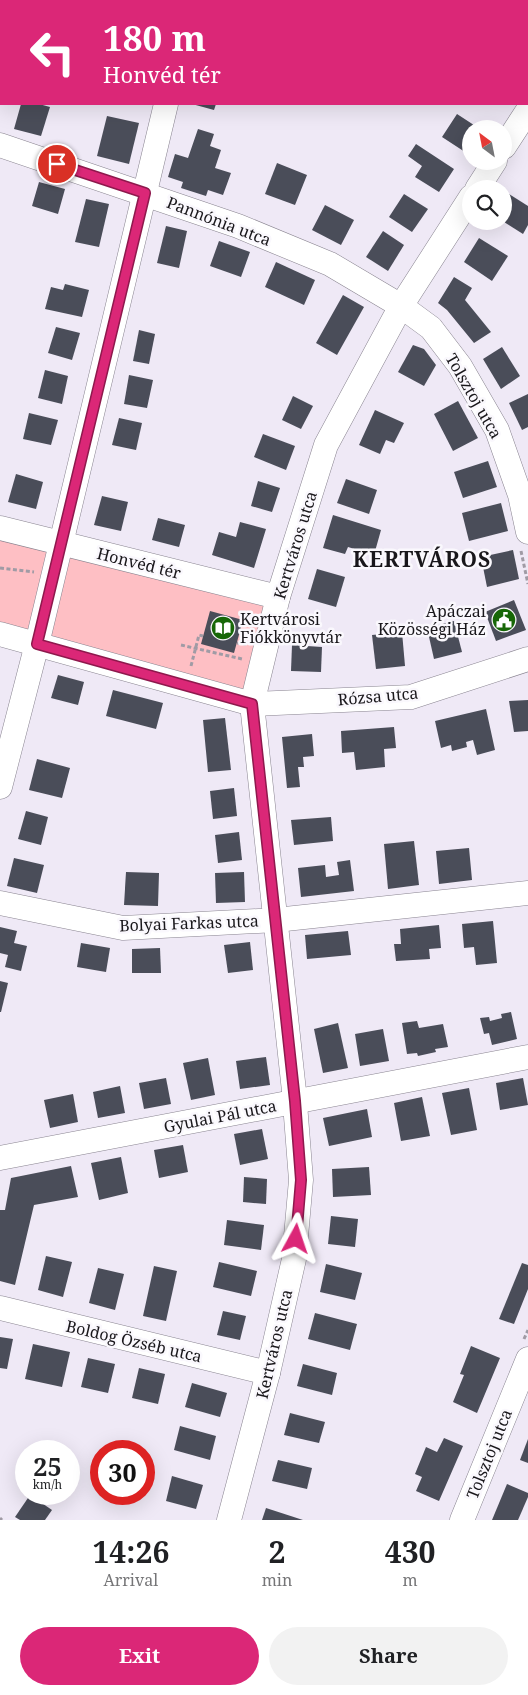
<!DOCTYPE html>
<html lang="en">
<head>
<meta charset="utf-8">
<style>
  :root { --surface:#fff; --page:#f2f2f2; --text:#202124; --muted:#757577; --accent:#db2777 }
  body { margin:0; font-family:"Noto Serif",serif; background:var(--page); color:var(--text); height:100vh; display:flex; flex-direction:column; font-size:19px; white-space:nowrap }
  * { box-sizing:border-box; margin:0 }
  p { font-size:16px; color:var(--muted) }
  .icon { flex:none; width:28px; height:28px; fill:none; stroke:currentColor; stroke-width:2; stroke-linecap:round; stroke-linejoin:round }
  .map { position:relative; height:1520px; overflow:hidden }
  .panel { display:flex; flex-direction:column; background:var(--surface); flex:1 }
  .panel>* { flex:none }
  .hud { position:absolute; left:0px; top:0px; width:529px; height:105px; box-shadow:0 5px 20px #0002; background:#db2777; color:#fff; overflow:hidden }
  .needle { width:32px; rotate:328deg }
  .tools { position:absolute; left:462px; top:120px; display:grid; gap:10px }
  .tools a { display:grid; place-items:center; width:50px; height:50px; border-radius:50%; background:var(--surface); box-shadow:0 5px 20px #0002; font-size:25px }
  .speed { position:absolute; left:15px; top:1440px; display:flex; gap:10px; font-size:25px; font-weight:700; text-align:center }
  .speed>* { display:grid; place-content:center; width:65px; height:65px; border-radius:50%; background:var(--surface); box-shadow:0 5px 20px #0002; line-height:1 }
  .speed small { font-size:12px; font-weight:400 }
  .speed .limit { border:8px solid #d22; background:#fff; color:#111 }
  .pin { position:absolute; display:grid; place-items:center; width:42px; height:42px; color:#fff; margin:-21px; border:2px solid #fff; border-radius:50%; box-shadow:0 1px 5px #0007 }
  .me { position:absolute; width:55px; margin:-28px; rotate:5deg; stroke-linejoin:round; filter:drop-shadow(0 0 4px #0008) }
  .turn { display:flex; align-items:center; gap:18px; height:105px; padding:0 20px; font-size:22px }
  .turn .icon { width:65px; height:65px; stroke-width:2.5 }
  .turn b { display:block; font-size:35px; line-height:42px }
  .eta { display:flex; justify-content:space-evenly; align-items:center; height:85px; text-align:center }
  .eta b { font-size:30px; font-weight:700; line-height:35px }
  .cta { display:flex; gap:10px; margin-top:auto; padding:10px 20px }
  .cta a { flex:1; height:58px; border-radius:30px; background:var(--accent); color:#fff; font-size:20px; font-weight:700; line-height:58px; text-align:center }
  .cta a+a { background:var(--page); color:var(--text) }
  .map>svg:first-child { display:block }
</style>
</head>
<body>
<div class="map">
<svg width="528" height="1520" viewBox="0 0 528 1520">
  <rect width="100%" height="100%" fill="#efe9f6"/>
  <path fill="#febfc4" d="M 0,528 L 278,597 L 252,704 L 0,634 Z"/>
  <g fill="#4a4d59">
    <path d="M 21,104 L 39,104 L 50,107 L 41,136 L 14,129 Z"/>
    <path d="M 192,104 L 216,104 L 214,110 Z"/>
    <path d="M 457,114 L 480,129 L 471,129 L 471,142 L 465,152 L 442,137 Z"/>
    <path d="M 107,116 L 139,123 L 129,164 L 97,156 Z"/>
    <path d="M 198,129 L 214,134 L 210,146 L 221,150 L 215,168 L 231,173 L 223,195 L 208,190 L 206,196 L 181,188 L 183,182 L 168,177 L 175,154 L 188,158 Z"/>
    <path d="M 416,144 L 454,169 L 439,192 L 415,177 L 422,166 L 408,156 Z"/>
    <path d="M 277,163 L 307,175 L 295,205 L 265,194 Z"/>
    <path d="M 39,182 L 65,189 L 58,214 L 32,206 Z"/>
    <path d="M 404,194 L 428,209 L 412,232 L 389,217 Z"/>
    <path d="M 509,194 L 528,206 L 528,225 L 523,234 L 504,222 L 504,201 Z"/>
    <path d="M 86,199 L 109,204 L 99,247 L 75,242 Z"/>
    <path d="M 325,205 L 354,220 L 341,245 L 312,230 Z"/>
    <path d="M 166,226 L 187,231 L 179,268 L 157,263 Z"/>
    <path d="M 383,231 L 404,245 L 388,271 L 366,257 Z"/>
    <path d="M 479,238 L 508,256 L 492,281 L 464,262 Z"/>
    <path d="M 219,241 L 250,252 L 241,277 L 210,266 Z"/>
    <path d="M 276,262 L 315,280 L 304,305 L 265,287 Z"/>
    <path d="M 454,277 L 472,288 L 465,300 L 491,332 L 474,343 L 447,310 L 438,303 Z"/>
    <path d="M 65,284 L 89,290 L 82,317 L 45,309 L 51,287 L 63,290 Z"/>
    <path d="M 343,295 L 364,307 L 337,355 L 316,343 Z"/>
    <path d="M 56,327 L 80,333 L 72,360 L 48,353 Z"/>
    <path d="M 139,330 L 155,334 L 149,364 L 133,361 Z"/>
    <path d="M 413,345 L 424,349 L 436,365 L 424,386 L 398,372 Z"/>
    <path d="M 502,347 L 520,376 L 501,389 L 483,359 Z"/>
    <path d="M 45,370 L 68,376 L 62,404 L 38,398 Z"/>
    <path d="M 129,375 L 153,380 L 147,408 L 124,404 Z"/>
    <path d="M 528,394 L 528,427 L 522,430 L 509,403 Z"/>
    <path d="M 293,396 L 313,406 L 301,429 L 282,420 Z"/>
    <path d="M 458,401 L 478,438 L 453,451 L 434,414 Z"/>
    <path d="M 375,410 L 404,423 L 394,443 L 386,440 L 380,454 L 359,445 Z"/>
    <path d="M 29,413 L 58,420 L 51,445 L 23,439 Z"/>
    <path d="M 119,418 L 142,423 L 136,450 L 112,445 Z"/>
    <path d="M 263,434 L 295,446 L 286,470 L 254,457 Z"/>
    <path d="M 488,461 L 497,487 L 463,498 L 454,472 Z"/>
    <path d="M 16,474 L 43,482 L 36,509 L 8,502 Z"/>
    <path d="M 346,479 L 377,490 L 369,514 L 337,503 Z"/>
    <path d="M 258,481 L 280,488 L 272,512 L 251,506 Z"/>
    <path d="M 102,496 L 128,502 L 121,531 L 94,525 Z"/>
    <path d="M 501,503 L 508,531 L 469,541 L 462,513 Z"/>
    <path d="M 333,515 L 381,530 L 374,555 L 348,547 L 345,554 L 323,548 Z"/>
    <path d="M 158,518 L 185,525 L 179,547 L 152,540 Z"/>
    <path d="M 240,522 L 266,529 L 254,568 L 212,555 L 219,532 L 236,537 Z"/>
    <path d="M 513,550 L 519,579 L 487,587 L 481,557 Z"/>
    <path d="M 317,569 L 345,577 L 336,607 L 308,599 Z"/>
    <path d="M 514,600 L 526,630 L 496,641 L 485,612 Z"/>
    <path d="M 210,611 L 243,620 L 234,653 L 201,644 Z"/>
    <path d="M 454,621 L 462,652 L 434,659 L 427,628 Z"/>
    <path d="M 402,632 L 405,666 L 376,669 L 372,635 Z"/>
    <path d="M 292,645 L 322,647 L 321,672 L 291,671 Z"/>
    <path d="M 58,675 L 84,682 L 78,705 L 51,698 Z"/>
    <path d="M 113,690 L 163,703 L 156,729 L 106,716 Z"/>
    <path d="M 528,700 L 528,731 L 514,732 L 509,701 Z"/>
    <path d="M 486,709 L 495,750 L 477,755 L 473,740 L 466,742 L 467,747 L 452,751 L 451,745 L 441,748 L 435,721 Z"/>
    <path d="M 225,718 L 231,770 L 208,772 L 203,720 Z"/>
    <path d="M 394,727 L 396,748 L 384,749 L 385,767 L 356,770 L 354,752 L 342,753 L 341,731 Z"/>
    <path d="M 312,734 L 314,756 L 303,757 L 304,767 L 298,767 L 300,787 L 287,788 L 282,737 Z"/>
    <path d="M 37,759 L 70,768 L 62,798 L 29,790 Z"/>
    <path d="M 234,788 L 237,816 L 213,819 L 210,791 Z"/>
    <path d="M 26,811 L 48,817 L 41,845 L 18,839 Z"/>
    <path d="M 331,817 L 333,841 L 294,845 L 291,820 Z"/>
    <path d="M 239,832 L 242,860 L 218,863 L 215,835 Z"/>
    <path d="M 414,841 L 419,885 L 388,889 L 384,844 Z"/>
    <path d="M 469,848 L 472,880 L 439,884 L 436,851 Z"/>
    <path d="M 14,858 L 44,865 L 37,893 L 7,886 Z"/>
    <path d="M 350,860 L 354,891 L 301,897 L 298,868 L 325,865 L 326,877 L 339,875 L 337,862 Z"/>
    <path d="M 126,872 L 159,873 L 158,906 L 124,905 Z"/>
    <path d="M 244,872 L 245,902 L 216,903 L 215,873 Z"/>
    <path d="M 493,921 L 497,963 L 476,965 L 474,947 L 464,948 L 462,924 Z"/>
    <path d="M 439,925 L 441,948 L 429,949 L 430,959 L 396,961 L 394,944 L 401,944 L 400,929 Z"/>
    <path d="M 0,927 L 17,931 L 14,943 L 27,946 L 21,971 L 5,967 L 8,955 L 0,953 Z"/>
    <path d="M 348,931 L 351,955 L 307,959 L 305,935 Z"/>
    <path d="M 250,942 L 253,970 L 228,973 L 224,945 Z"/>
    <path d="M 81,943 L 110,948 L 106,972 L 77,967 Z"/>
    <path d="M 160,948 L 161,973 L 132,973 L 132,949 Z"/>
    <path d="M 0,981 L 8,983 L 1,1012 L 0,1012 Z"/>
    <path d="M 511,1012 L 517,1039 L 492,1045 L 489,1033 L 484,1034 L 480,1018 L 489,1017 L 490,1021 L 502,1018 L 501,1014 Z"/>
    <path d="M 417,1021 L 419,1028 L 443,1024 L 448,1047 L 435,1049 L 436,1052 L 418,1056 L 417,1053 L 407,1054 L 402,1023 Z"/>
    <path d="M 338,1023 L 348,1068 L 323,1073 L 314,1029 Z"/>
    <path d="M 383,1029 L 389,1061 L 360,1066 L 355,1034 Z"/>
    <path d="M 266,1057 L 270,1085 L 240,1089 L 236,1061 Z"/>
    <path d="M 208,1058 L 215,1095 L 191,1100 L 183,1063 Z"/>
    <path d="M 166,1078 L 171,1104 L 144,1109 L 139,1083 Z"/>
    <path d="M 523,1078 L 528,1105 L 500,1110 L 496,1083 Z"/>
    <path d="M 120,1086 L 125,1113 L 98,1118 L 93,1092 Z"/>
    <path d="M 469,1088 L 477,1130 L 451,1135 L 442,1093 Z"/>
    <path d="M 73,1094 L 78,1122 L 50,1128 L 44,1100 Z"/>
    <path d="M 422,1097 L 430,1136 L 401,1141 L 394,1103 Z"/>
    <path d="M 367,1109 L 372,1137 L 329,1146 L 323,1118 Z"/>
    <path d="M 262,1129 L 268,1159 L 240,1165 L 234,1134 Z"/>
    <path d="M 183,1145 L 188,1172 L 159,1178 L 154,1150 Z"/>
    <path d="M 121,1157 L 128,1193 L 99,1200 L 91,1163 Z"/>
    <path d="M 71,1166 L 78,1197 L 34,1205 L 15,1285 L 0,1281 L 0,1210 L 5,1210 L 11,1178 Z"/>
    <path d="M 369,1167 L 371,1195 L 333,1197 L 332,1169 Z"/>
    <path d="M 244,1177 L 267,1179 L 266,1204 L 243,1202 Z"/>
    <path d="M 331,1216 L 358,1219 L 355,1247 L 328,1244 Z"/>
    <path d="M 227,1220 L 264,1225 L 261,1250 L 224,1245 Z"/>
    <path d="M 46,1256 L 72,1262 L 63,1297 L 38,1290 Z"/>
    <path d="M 219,1262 L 257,1271 L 251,1296 L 213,1287 Z"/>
    <path d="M 522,1263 L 528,1265 L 528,1289 L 514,1324 L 499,1319 Z"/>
    <path d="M 326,1264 L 362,1273 L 355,1300 L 320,1292 Z"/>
    <path d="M 154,1266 L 177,1271 L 166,1321 L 143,1316 Z"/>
    <path d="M 98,1268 L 124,1274 L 115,1310 L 89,1303 Z"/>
    <path d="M 223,1311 L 246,1316 L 240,1340 L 217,1335 Z"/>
    <path d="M 315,1313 L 357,1324 L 350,1350 L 308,1339 Z"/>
    <path d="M 0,1337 L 13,1339 L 7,1369 L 0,1368 Z"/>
    <path d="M 33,1344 L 70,1352 L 62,1387 L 25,1379 Z"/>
    <path d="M 471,1346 L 500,1358 L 477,1413 L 453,1402 L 464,1375 L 460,1374 Z"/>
    <path d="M 88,1358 L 115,1364 L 108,1393 L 81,1387 Z"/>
    <path d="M 303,1364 L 337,1373 L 332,1395 L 297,1386 Z"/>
    <path d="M 139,1368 L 165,1374 L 158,1404 L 132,1398 Z"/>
    <path d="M 192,1383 L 227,1393 L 220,1417 L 185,1407 Z"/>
    <path d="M 290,1413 L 325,1422 L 319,1443 L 284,1435 Z"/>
    <path d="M 180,1426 L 216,1436 L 210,1460 L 174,1450 Z"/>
    <path d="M 444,1438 L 463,1446 L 439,1501 L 416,1491 L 422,1477 L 415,1474 L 426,1447 L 437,1452 Z"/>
    <path d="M 528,1439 L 528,1463 L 520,1460 Z"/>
    <path d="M 278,1460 L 312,1468 L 307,1489 L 272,1481 Z"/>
    <path d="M 172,1476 L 203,1485 L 196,1509 L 166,1501 Z"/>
    <path d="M 507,1484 L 528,1493 L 528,1497 L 518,1520 L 492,1520 Z"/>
    <path d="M 30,1495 L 52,1510 L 45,1520 L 20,1520 L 15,1517 Z"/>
    <path d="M 266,1508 L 303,1520 L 262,1520 Z"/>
  </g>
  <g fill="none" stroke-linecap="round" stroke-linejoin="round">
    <g stroke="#898490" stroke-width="25">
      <g id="street">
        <path d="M 190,1 L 190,0"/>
        <path d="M 0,145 L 238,226 L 330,264 L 401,306 L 431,328 L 460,366 L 497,430 L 520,495 L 528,532"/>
        <path d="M 504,147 L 528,110"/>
        <path d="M 477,189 L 495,161"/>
        <path d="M 0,528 L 278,597"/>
        <path d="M 0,634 L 252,704 L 411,697 L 528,659"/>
        <path d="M 0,787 L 37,644 L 166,104"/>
        <path d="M 0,903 L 123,928 L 276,920 L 528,893"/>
        <path d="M 0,1158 L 528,1057"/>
        <path d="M 0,1308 L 268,1373"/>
        <path d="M 229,1520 L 268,1373 L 294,1259 L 301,1180 L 294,1091 L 252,704 L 278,597 L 326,445 L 401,306 L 471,197"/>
        <path d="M 462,1520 L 528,1359"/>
      </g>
    </g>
    <g stroke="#a09ba5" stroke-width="3" stroke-dasharray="4 2.5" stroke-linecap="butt">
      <path d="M 528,84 L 528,83"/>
      <path d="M 521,551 L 528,584"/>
      <path d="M 0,568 L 34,572"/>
      <path d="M 237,643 L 246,644"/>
      <path d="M 181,645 L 242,659"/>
      <path d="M 191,666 L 199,635 L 203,636"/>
      <path d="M 524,1339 L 528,1330"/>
      <path d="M 0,1518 L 2,1520"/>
    </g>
    <use href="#street" stroke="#fff" stroke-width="24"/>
  </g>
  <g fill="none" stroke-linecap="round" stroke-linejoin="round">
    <g stroke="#8e194d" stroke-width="12">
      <path id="route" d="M 57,164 L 145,193 L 37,644 L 252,704 L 295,1101 L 301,1180 L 296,1239"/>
    </g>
    <use href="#route" stroke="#db2777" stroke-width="9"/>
  </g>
  <defs>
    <g id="civic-disc" transform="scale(1.25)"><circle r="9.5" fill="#176707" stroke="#faf8fd"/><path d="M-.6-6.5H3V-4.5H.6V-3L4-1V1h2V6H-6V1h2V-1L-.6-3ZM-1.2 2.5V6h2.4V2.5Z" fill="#fff"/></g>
    <g id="library-disc" transform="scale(1.25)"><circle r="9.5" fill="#176707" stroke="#faf8fd"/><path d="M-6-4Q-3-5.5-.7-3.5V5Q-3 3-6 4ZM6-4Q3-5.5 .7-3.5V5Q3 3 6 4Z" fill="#fff"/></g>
  </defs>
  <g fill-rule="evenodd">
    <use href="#civic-disc" x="504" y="620"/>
    <use href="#library-disc" x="223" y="628"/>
  </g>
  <g text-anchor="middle" stroke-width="5" stroke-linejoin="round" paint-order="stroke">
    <g font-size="16" fill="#19171b" stroke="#faf8fd">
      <text transform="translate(219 221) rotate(21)" y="6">Pannónia utca</text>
      <text transform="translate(474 396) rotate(60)" y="6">Tolsztoj utca</text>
      <text transform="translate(295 545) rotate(-73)" y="6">Kertváros utca</text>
      <text transform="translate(139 563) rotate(14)" y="6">Honvéd tér</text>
      <text transform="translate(378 696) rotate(-5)" y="6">Rózsa utca</text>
      <text transform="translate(189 923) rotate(-2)" y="6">Bolyai Farkas utca</text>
      <text transform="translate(220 1116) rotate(-11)" y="6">Gyulai Pál utca</text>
      <text transform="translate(134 1341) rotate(13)" y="6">Boldog Özséb utca</text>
      <text transform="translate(274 1344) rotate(-77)" y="6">Kertváros utca</text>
      <text transform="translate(489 1454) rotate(-68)" y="6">Tolsztoj utca</text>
    </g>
    <g font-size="16" fill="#19171b" stroke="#faf8fd" text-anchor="end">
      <text x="486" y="617">Apáczai<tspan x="486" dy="18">Közösségi Ház</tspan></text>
      <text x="240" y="625" text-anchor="start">Kertvárosi<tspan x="240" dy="18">Fiókkönyvtár</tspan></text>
    </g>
    <g font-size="21" font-weight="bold" letter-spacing="1" fill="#19171b" stroke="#faf8fd">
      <text x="422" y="567">KERTVÁROS</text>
    </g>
  </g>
</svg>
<div class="tools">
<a><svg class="needle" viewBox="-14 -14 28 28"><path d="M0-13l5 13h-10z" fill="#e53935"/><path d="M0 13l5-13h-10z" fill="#757577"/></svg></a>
<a><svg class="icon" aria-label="search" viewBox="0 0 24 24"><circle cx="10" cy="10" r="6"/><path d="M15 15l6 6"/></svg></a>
</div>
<div class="speed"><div>25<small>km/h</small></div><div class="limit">30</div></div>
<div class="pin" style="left:57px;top:164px;background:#d93025"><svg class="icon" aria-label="arrive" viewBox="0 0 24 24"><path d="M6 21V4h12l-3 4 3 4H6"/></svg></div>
<svg class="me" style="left:296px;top:1239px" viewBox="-20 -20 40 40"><path d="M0-17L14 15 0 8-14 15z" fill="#db2777" stroke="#fff" stroke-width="4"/></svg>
<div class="hud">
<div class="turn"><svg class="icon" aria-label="left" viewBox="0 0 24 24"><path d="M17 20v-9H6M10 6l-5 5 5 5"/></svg><div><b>180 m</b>Honvéd tér</div></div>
</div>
</div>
<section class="panel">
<div class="eta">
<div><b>14:26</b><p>Arrival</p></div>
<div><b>2</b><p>min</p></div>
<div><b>430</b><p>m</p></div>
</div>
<div class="cta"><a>Exit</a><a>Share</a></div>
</section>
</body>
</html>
